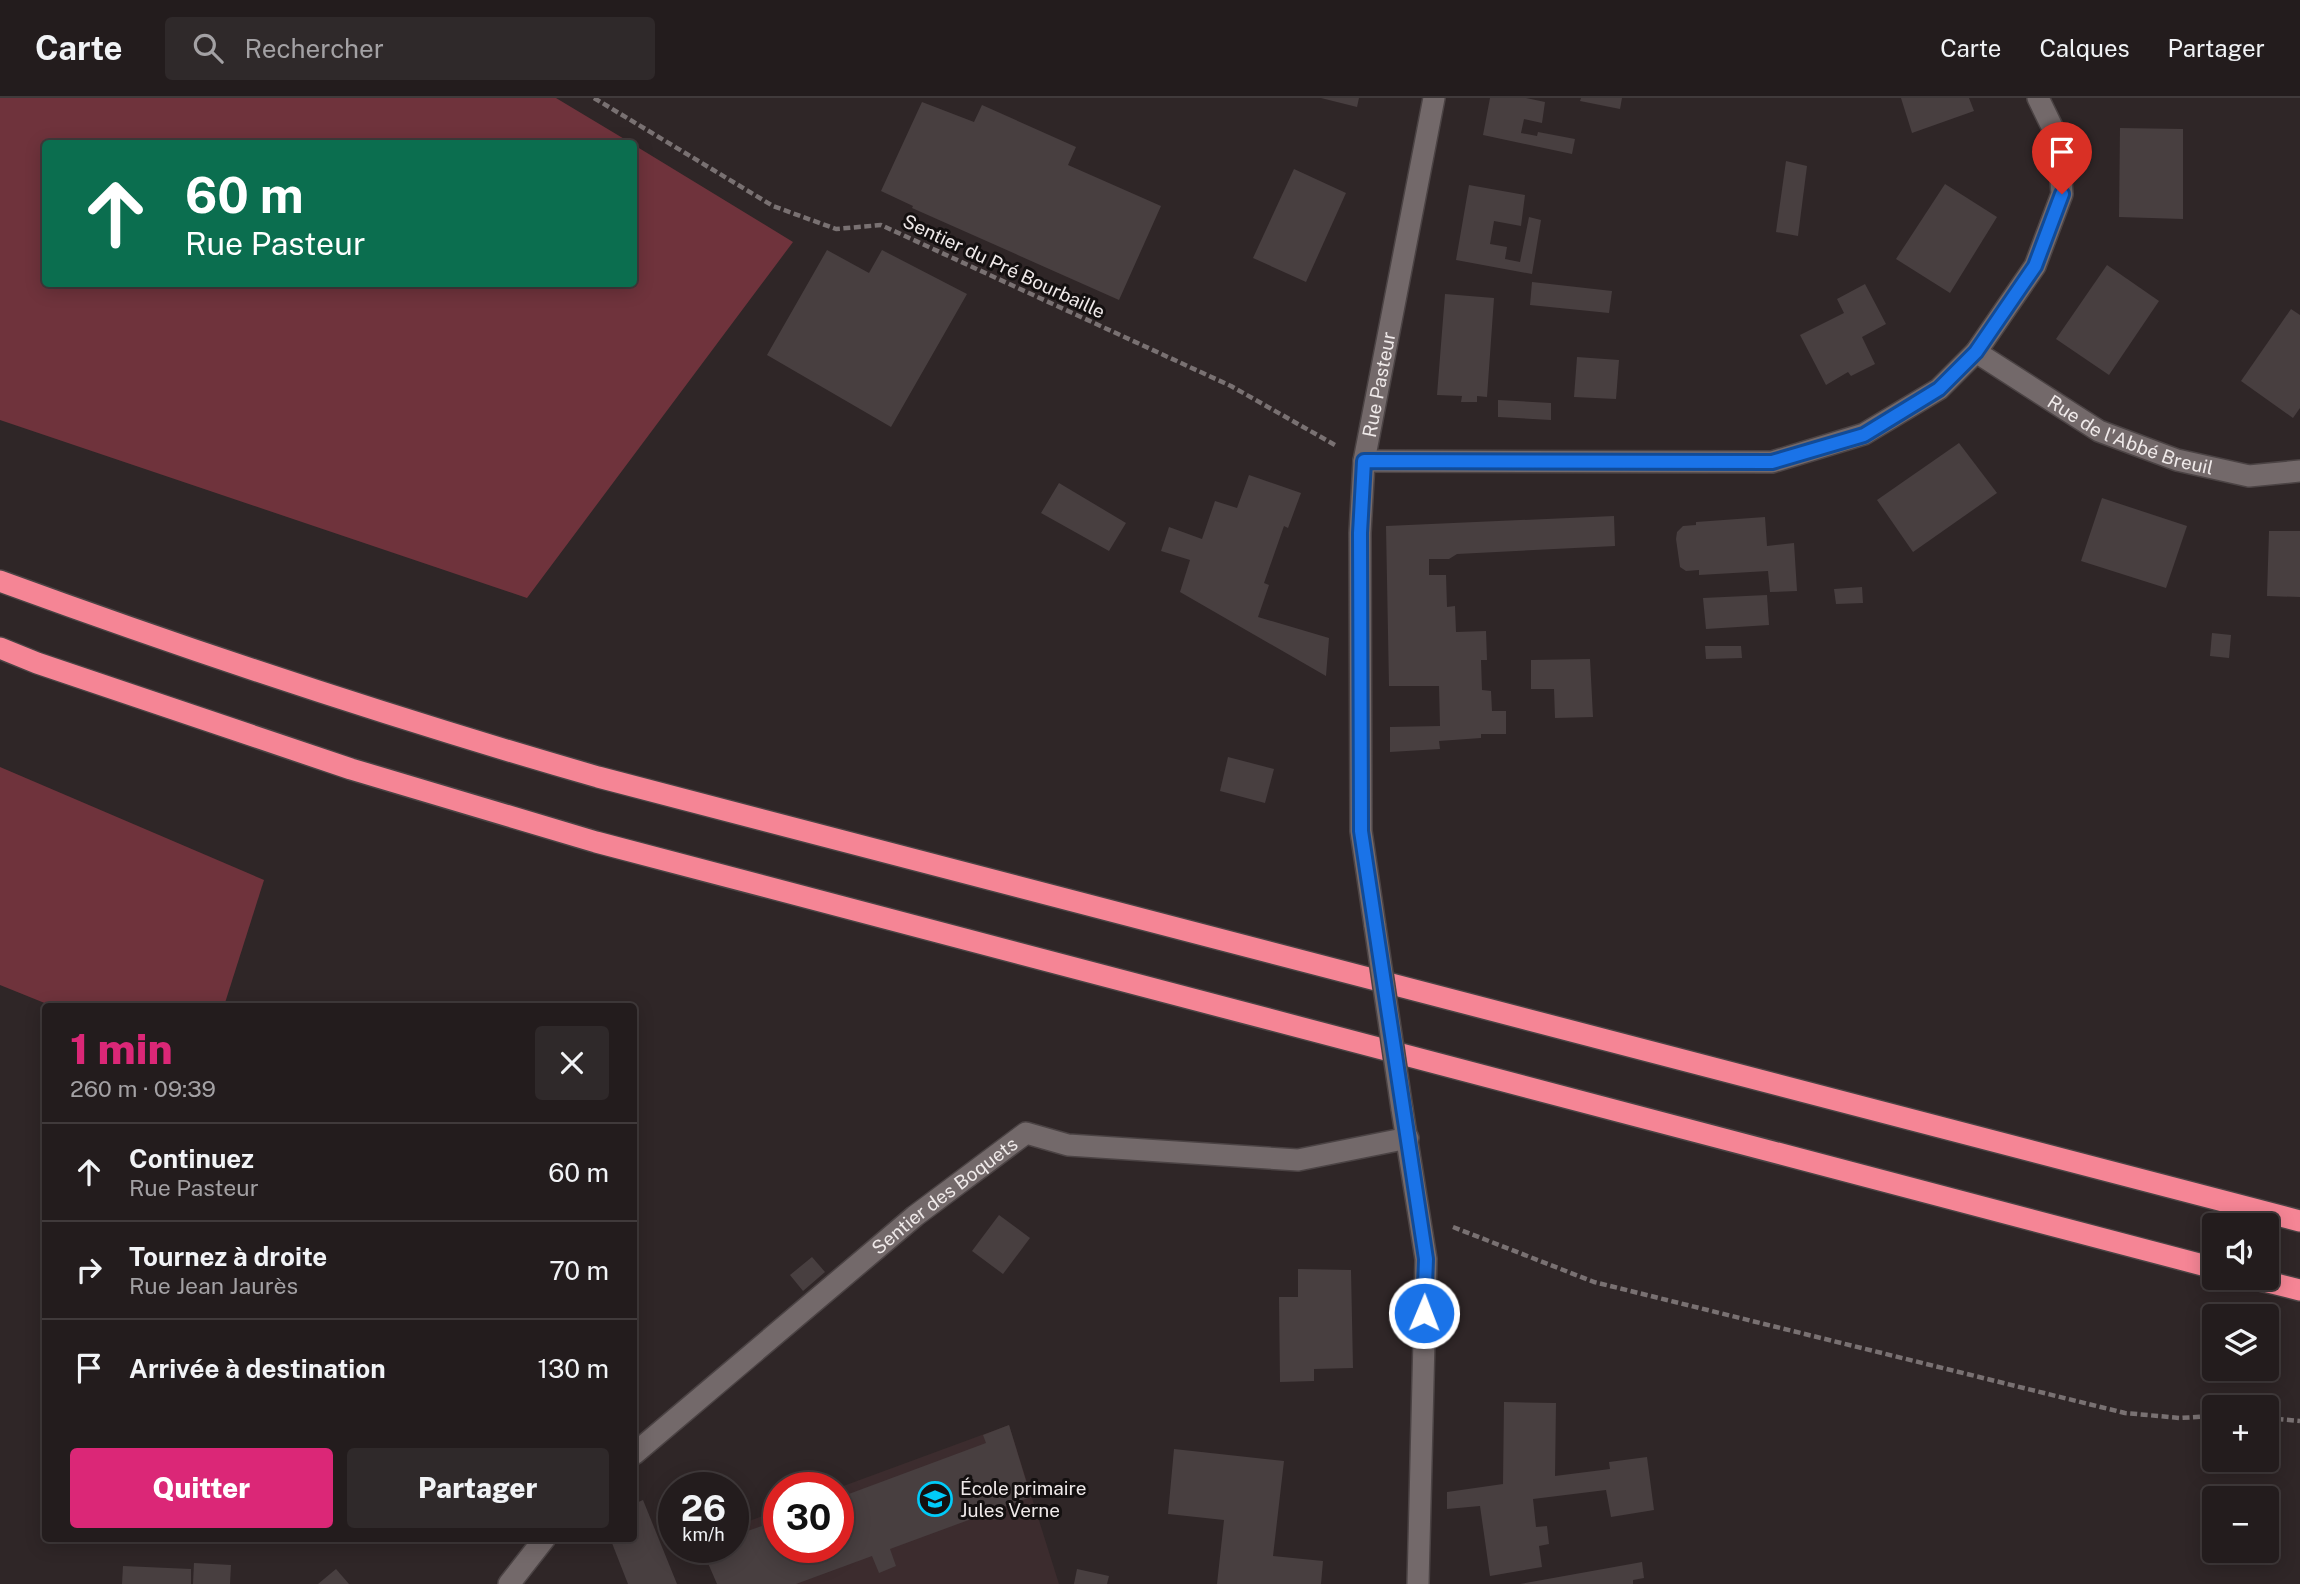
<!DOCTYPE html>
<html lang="fr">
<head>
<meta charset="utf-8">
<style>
  :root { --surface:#231c1d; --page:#2f292a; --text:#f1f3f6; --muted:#a3a1a4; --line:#403a3b; --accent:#db2777 }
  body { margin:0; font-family:"Public Sans",sans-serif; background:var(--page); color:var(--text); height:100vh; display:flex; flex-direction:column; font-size:26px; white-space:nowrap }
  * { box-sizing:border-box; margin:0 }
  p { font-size:23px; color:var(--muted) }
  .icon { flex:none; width:38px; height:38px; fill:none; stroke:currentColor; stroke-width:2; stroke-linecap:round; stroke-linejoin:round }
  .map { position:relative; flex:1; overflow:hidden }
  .sheet { position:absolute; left:42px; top:905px; width:595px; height:539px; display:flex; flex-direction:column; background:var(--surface); border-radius:7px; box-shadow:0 4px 18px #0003,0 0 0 2px var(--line) }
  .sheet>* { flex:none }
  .hud { position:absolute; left:42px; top:42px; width:595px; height:147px; border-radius:7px; box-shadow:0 4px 18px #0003,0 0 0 2px var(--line); background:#0b6e4f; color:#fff; overflow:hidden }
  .tools { position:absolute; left:2202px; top:1115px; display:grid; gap:14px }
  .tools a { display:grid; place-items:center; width:77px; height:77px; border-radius:7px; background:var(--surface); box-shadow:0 4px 18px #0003,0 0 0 2px var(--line); font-size:35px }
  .speed { position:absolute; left:658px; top:1374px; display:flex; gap:14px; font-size:35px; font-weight:700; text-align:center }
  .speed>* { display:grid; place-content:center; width:91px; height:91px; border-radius:50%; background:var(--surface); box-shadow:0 4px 18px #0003,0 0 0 2px var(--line); line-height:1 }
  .speed small { font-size:18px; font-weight:400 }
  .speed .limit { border:10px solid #d22; background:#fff; color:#111 }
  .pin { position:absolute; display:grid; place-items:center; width:60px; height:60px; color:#fff; margin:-72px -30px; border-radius:50% 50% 50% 0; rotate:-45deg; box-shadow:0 0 7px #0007 }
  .pin .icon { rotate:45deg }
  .me { position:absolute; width:77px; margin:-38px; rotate:1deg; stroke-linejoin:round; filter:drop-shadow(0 0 5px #0008) }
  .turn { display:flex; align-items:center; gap:24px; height:147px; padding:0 28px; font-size:32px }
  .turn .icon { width:91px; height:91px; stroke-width:2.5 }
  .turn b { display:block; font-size:49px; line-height:60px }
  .round { display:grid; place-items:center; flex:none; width:74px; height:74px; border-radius:7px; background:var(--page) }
  .summary { display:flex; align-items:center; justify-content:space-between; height:119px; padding:0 28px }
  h1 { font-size:42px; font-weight:800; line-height:52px; color:var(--accent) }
  .cta { display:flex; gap:14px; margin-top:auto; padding:14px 28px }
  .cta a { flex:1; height:80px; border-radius:7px; background:var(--accent); color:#fff; font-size:28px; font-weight:800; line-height:80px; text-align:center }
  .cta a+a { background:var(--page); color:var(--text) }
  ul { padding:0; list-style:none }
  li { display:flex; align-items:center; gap:21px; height:98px; padding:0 28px; border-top:2px solid var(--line) }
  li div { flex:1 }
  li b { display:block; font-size:26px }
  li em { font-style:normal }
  header { display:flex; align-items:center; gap:42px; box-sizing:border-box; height:98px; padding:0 35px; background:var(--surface); border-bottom:2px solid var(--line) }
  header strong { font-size:33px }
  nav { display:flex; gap:38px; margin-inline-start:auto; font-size:24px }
  .search { width:490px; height:63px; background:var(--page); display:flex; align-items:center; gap:18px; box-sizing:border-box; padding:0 24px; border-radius:7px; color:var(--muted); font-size:26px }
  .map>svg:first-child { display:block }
</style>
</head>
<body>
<header>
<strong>Carte</strong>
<div class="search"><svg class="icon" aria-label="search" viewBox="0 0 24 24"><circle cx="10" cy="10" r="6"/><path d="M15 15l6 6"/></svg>Rechercher</div>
<nav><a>Carte</a><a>Calques</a><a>Partager</a></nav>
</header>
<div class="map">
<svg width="2300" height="1486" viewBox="0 0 2300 1486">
  <rect width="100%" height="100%" fill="#2f2627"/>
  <path fill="#3c2c2e" d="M 1009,1327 L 1059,1486 L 717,1486 L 733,1449 L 733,1429 L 779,1412 L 779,1449 L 838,1449 L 838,1390 Z"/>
  <g fill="#6f333c">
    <path d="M 0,0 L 556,0 L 631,45 L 46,46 L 46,186 L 634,186 L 634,47 L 793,144 L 527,500 L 0,322 Z"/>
    <path d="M 0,669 L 264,782 L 224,908 L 52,908 L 0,887 Z"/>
  </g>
  <g fill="#483f40">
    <path d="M 1321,0 L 1359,0 L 1357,9 Z"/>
    <path d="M 1490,0 L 1526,0 L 1545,4 L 1542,25 L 1524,21 L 1521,35 L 1537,38 L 1538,34 L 1575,41 L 1572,56 L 1483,37 Z"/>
    <path d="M 1581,0 L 1622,0 L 1620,11 L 1580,3 Z"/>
    <path d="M 1901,0 L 1969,0 L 1974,13 L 1912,35 Z"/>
    <path d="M 922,4 L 974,24 L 982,7 L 1076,49 L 1068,67 L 1161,108 L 1119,202 L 912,110 L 913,108 L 881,93 Z"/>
    <path d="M 2120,30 L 2183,31 L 2183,121 L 2119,119 Z"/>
    <path d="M 1786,63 L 1807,68 L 1798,138 L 1776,134 Z"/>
    <path d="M 1294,71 L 1346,95 L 1306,184 L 1253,160 Z"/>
    <path d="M 1945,86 L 1997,119 L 1950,195 L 1896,161 Z"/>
    <path d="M 1469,87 L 1525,97 L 1521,128 L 1494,123 L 1490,146 L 1507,149 L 1505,161 L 1520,164 L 1529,119 L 1541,122 L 1532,176 L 1456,162 Z"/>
    <path d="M 827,152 L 869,175 L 882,152 L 967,196 L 891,329 L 767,257 Z"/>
    <path d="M 2107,167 L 2159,203 L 2109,277 L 2056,241 Z"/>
    <path d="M 1532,184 L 1612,193 L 1609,215 L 1530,207 Z"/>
    <path d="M 1865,186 L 1886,226 L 1862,239 L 1875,266 L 1851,278 L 1848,274 L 1826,287 L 1800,237 L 1844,215 L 1837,201 Z"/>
    <path d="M 1445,196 L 1494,200 L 1487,299 L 1477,298 L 1477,304 L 1461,304 L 1462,298 L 1437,297 Z"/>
    <path d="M 2291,211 L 2300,217 L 2300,310 L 2293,320 L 2241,283 Z"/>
    <path d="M 1577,259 L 1619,262 L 1616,301 L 1574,299 Z"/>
    <path d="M 1498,302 L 1551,305 L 1551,322 L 1498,319 Z"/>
    <path d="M 1959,345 L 1997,395 L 1913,454 L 1877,402 Z"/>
    <path d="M 1249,377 L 1301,395 L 1288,430 L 1284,428 L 1264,485 L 1269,487 L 1258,519 L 1329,540 L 1326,578 L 1180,494 L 1190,462 L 1161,453 L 1169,429 L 1202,441 L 1215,403 L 1237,410 Z"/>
    <path d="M 1059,385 L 1126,425 L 1109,453 L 1041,415 Z"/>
    <path d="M 2102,400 L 2187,428 L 2166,490 L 2081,463 Z"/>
    <path d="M 1614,418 L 1615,448 L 1457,456 L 1449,461 L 1429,461 L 1429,477 L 1446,477 L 1447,509 L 1455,508 L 1456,534 L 1486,533 L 1487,562 L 1481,562 L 1482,592 L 1491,593 L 1492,613 L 1506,613 L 1506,636 L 1481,636 L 1481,640 L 1439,643 L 1440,651 L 1390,654 L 1390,629 L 1440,628 L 1439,588 L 1389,588 L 1386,428 Z"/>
    <path d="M 1765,419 L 1767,448 L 1794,445 L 1797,493 L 1770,494 L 1768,473 L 1699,477 L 1699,472 L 1686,473 L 1680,469 L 1676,441 L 1677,434 L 1683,428 L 1696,427 L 1696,424 Z"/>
    <path d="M 2269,433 L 2300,433 L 2300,499 L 2267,498 Z"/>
    <path d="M 1862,489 L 1863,505 L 1836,506 L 1834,491 Z"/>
    <path d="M 1767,497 L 1769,527 L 1706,531 L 1703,500 Z"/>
    <path d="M 2212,535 L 2231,537 L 2229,560 L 2210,558 Z"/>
    <path d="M 1705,548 L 1741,548 L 1742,560 L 1706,561 Z"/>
    <path d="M 1590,561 L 1593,619 L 1555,620 L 1554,591 L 1531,591 L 1531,562 Z"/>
    <path d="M 1228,659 L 1274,671 L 1265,705 L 1220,693 Z"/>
    <path d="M 999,1117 L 1030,1140 L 1003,1176 L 972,1153 Z"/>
    <path d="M 812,1159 L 825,1174 L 803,1193 L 790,1177 Z"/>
    <path d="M 1298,1171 L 1351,1172 L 1353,1270 L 1314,1271 L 1314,1283 L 1280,1284 L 1279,1199 L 1298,1199 Z"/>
    <path d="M 1504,1304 L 1556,1305 L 1555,1378 L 1610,1371 L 1609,1364 L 1647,1359 L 1654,1412 L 1611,1419 L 1606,1392 L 1533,1401 L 1536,1429 L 1547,1428 L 1549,1446 L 1539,1448 L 1542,1469 L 1490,1478 L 1480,1408 L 1447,1411 L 1447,1394 L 1503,1386 Z"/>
    <path d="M 1009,1327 L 1031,1399 L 890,1451 L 896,1468 L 879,1475 L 872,1458 L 796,1486 L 717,1486 L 701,1449 L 733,1449 L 733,1438 L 779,1422 L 779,1449 L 838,1449 L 838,1400 L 986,1345 L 983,1337 Z"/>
    <path d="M 1174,1351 L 1284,1363 L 1273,1458 L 1323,1463 L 1321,1486 L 1217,1486 L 1224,1422 L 1168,1416 Z"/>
    <path d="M 643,1402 L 677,1486 L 628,1486 L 610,1440 L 634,1440 L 634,1406 Z"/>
    <path d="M 1642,1464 L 1644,1480 L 1633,1482 L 1633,1486 L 1520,1486 Z"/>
    <path d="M 194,1465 L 231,1467 L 230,1486 L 193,1486 Z"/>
    <path d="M 123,1468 L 191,1471 L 191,1486 L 122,1486 Z"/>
    <path d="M 336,1471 L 349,1486 L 318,1486 Z"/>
    <path d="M 1077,1471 L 1109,1478 L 1107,1486 L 1074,1486 Z"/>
  </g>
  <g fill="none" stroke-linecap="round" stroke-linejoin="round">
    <g stroke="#4b4344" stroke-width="24">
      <g id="minor">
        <path id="s1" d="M 1976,254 L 2099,333 L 2177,362 L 2249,378 L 2300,373"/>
        <path d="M 1364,363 L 1772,364 L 1864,336 L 1939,291 L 1976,254 L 2035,168 L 2062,96 L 2058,41 L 2038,0"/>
        <path id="s2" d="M 1375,828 L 1361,733 L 1360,435 L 1364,363 L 1434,0"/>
        <path d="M 1402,1011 L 1426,1161 L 1418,1486"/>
        <path id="s3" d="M 634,1356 L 915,1118 L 1026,1035 L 1068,1047 L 1298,1062 L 1408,1040"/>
        <path d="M 509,1486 L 545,1440"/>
      </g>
    </g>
    <g stroke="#4b4344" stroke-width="24">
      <g id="highway">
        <path d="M 0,483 C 197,555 396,621 598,679 L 2300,1123"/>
        <path d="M 0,550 L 37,565 L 351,671 L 596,744 L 2214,1170"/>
        <path d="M 2252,1180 L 2300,1192"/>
      </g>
    </g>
    <g stroke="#797172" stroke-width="4.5" stroke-dasharray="7 3.5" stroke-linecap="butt">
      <path d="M 594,0 L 773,108 L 836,131 L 881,127 L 1231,288 L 1335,347"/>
      <path d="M 1453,1129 L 1594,1184 L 2125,1315 L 2180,1320 L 2214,1318"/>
      <path d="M 2266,1320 L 2300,1323"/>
    </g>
    <use href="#minor" stroke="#73696a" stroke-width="21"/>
    <use href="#highway" stroke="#f58595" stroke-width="21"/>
    <g stroke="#4b4344" stroke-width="24" stroke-linecap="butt">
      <path id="minor-bridge" d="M 1375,828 L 1402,1011"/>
    </g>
    <use href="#minor-bridge" stroke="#73696a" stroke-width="21"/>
  </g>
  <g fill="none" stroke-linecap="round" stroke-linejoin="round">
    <g stroke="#114b97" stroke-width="18">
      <path id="route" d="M 1424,1215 L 1426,1161 L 1361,733 L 1360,435 L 1364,363 L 1772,364 L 1864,337 L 1939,291 L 1976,254 L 2035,168 L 2062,96"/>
    </g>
    <use href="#route" stroke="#1a73e8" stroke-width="12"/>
  </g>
  <defs>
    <g id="school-ring" transform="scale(1.75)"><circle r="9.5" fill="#141010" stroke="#01cbf9" stroke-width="1.5"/><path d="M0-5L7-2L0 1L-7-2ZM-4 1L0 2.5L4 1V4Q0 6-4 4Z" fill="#01cbf9"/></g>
  </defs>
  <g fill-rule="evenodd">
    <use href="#school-ring" x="935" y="1401"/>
  </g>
  <g text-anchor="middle" stroke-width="6" stroke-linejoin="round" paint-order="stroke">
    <g font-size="19" fill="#efe9e9" stroke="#141010">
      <text transform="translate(1004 168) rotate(25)" y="7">Sentier du Pré Bourbaille</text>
      <text dy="7" stroke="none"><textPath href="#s2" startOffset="544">Rue Pasteur</textPath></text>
      <text dy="7" stroke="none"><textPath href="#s1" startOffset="177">Rue de l'Abbé Breuil</textPath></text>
      <text dy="7" stroke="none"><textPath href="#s3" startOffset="404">Sentier des Boquets</textPath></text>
    </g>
    <g font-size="19" fill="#efe9e9" stroke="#141010" text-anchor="start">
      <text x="960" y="1397">École primaire<tspan x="960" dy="22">Jules Verne</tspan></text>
    </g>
  </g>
</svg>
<div class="tools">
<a><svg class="icon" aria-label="sound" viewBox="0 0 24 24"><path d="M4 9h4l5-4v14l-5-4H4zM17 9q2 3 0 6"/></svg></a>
<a><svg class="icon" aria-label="layers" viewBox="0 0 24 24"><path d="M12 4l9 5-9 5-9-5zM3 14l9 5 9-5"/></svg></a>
<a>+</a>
<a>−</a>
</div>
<div class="speed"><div>26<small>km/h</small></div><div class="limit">30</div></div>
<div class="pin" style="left:2062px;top:96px;background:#d93025"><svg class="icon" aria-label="arrive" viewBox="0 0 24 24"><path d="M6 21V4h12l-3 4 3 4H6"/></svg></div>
<svg class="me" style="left:1424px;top:1215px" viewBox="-20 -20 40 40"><circle r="17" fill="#1a73e8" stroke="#fff" stroke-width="3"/><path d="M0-11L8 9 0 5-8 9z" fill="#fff"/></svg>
<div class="hud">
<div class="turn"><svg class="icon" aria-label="ahead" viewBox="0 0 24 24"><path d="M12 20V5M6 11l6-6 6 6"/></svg><div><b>60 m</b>Rue Pasteur</div></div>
</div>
<section class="sheet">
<div class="summary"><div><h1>1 min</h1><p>260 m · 09:39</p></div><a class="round"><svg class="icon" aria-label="close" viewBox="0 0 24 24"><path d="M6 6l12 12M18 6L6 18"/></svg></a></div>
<ul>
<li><svg class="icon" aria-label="ahead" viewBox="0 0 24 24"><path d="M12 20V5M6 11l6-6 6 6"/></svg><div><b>Continuez</b><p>Rue Pasteur</p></div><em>60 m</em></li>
<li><svg class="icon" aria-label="right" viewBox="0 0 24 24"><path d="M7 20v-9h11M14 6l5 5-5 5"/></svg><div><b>Tournez à droite</b><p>Rue Jean Jaurès</p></div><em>70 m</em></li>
<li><svg class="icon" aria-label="arrive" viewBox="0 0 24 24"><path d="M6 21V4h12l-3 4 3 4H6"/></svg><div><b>Arrivée à destination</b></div><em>130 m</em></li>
</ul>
<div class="cta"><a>Quitter</a><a>Partager</a></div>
</section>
</div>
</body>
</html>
